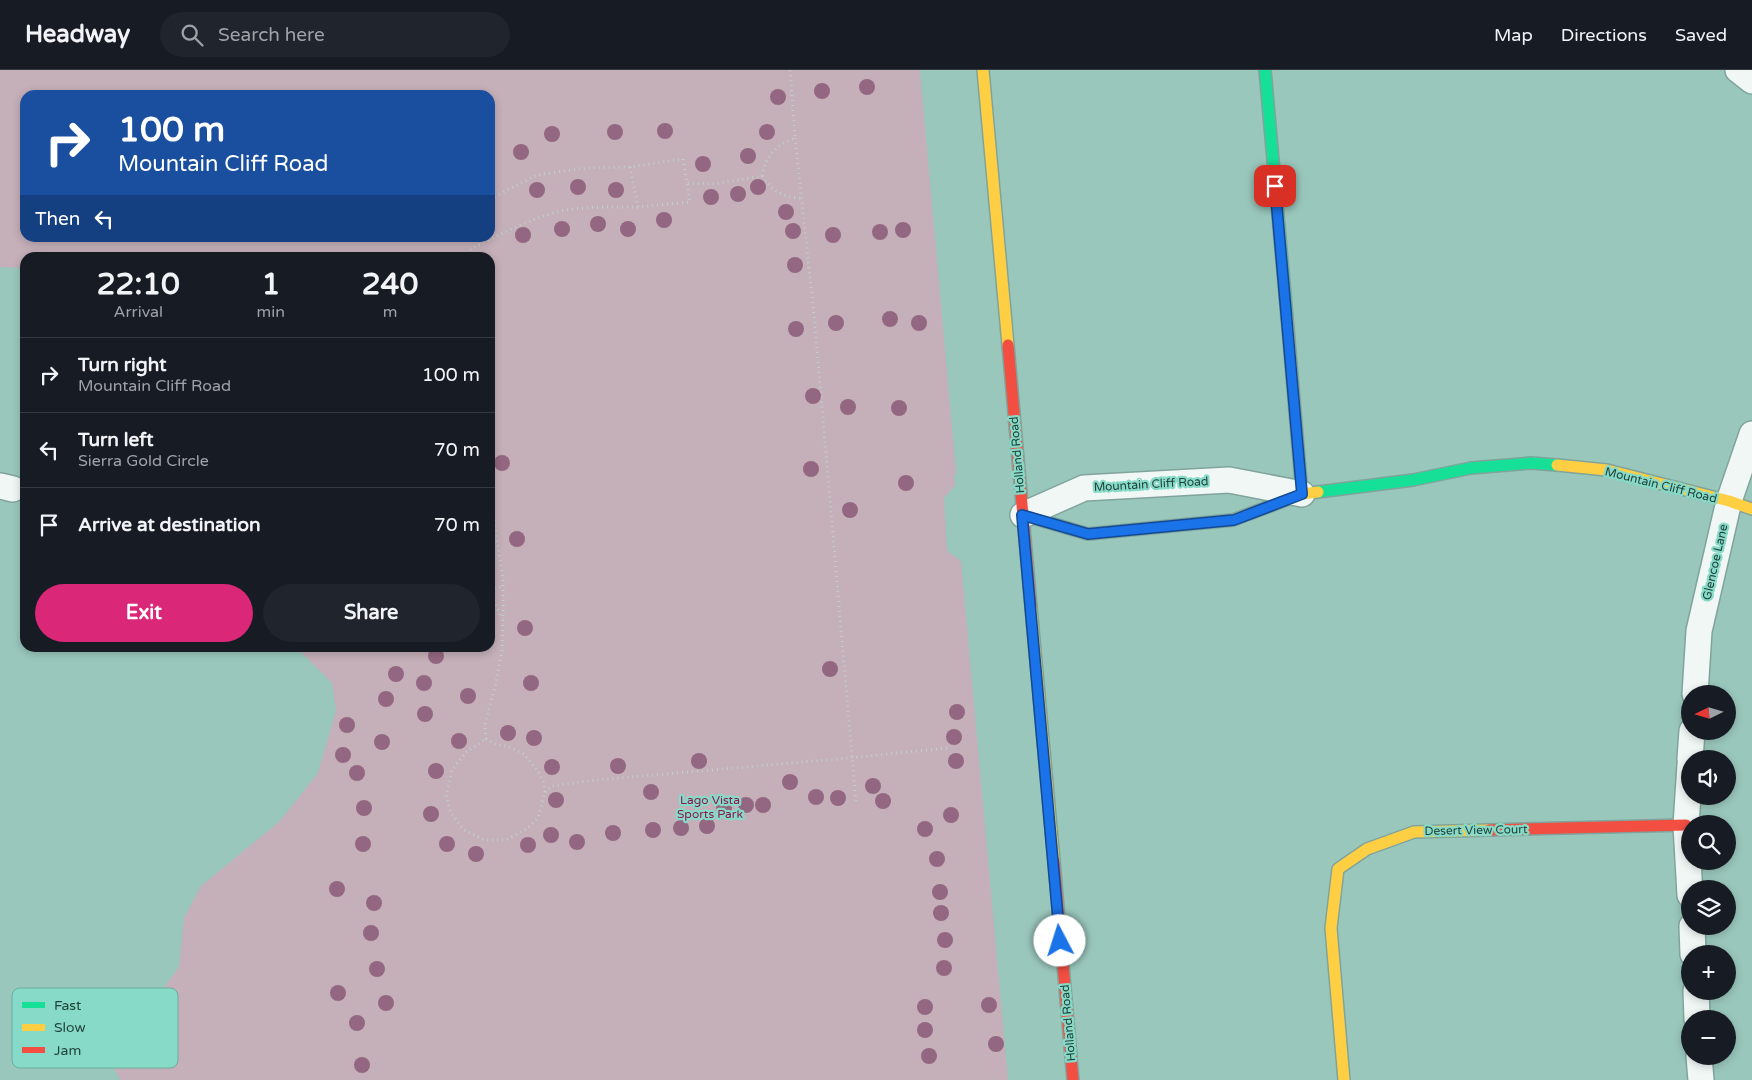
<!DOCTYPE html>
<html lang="en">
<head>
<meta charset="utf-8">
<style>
  :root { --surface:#171b24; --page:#20242c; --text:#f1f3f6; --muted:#9ea1a6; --line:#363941; --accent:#db2777 }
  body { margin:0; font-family:"Varela Round",sans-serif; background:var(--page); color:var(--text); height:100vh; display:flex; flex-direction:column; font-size:19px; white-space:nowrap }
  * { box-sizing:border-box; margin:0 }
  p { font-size:16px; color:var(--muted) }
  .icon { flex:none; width:28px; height:28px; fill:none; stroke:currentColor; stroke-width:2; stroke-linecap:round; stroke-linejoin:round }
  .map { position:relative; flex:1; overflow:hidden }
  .drawer { position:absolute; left:20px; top:182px; width:475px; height:400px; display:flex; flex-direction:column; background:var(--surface); border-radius:15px; box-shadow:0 2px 8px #0003 }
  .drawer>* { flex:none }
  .top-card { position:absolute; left:20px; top:20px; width:475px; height:152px; border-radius:15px; box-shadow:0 2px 8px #0003; background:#1a4fa0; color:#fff; overflow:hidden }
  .needle { width:32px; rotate:265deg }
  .buttons { position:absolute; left:1681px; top:615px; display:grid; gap:10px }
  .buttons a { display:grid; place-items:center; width:55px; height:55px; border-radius:50%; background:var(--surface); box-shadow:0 2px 8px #0003; font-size:25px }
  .pin { position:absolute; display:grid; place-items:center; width:42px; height:42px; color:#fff; margin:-21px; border-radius:10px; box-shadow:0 2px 8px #0006 }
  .me { position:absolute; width:55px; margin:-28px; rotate:355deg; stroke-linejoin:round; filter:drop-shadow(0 0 4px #0008) }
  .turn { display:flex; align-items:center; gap:18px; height:105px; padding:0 15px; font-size:22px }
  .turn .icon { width:65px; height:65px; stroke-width:2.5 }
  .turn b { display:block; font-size:35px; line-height:42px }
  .then { display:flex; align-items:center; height:48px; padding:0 15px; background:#0003; gap:10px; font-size:19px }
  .eta { display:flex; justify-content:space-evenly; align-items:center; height:85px; text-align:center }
  .eta b { font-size:30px; font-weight:700; line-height:35px }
  .primary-button { display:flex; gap:10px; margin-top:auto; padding:10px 15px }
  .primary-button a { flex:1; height:58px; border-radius:30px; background:var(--accent); color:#fff; font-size:20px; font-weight:700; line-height:58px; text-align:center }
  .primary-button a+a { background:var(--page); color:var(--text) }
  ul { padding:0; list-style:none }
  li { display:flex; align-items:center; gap:15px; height:75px; padding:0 15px; border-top:1px solid var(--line) }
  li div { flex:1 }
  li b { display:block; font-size:19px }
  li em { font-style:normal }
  header { display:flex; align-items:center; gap:30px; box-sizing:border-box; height:70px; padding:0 25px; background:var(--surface); border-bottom:1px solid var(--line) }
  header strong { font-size:24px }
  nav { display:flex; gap:28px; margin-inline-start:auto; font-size:18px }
  .search { width:350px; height:45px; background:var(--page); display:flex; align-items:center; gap:12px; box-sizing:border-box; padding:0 18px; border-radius:28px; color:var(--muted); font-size:19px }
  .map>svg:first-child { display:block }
</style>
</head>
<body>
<header>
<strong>Headway</strong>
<div class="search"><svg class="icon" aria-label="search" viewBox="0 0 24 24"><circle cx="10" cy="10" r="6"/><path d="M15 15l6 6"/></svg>Search here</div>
<nav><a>Map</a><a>Directions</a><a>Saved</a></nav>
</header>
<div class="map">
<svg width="1752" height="1010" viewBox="0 0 1752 1010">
  <rect width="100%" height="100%" fill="#9ac7bc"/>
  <path fill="#c5afb8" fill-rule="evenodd" d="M 0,0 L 920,0 L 956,403 L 954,406 L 955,415 L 944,428 L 947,481 L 961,491 L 1008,1010 L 120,1010 L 111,992 L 179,897 L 184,848 L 201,816 L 279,752 L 318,703 L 336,640 L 332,613 L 297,578 L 490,578 L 490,188 L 25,188 L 25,198 L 0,197 ZM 25,25 L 490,25 L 490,168 L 25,168 Z"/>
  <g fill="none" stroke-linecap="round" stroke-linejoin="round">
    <g stroke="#80a49c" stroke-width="28">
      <g id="street">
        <path d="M 1738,0 L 1752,11"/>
        <path d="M 0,416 L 13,419"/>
        <path d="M 1023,445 L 1084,418 L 1229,410 L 1302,424"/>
        <path d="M 1695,624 L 1699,561 L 1729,431 L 1752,364"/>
        <path d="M 1690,689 L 1692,661"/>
        <path d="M 1690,695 L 1686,755 L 1690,825"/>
        <path d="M 1692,856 L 1693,884"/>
        <path d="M 1696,921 L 1697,949"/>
        <path d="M 1699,986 L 1701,1010"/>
      </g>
    </g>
    <g stroke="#80a49c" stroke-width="14">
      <g id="fast">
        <path d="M 1265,0 L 1287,247"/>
        <path d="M 1318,422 L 1413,410 L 1471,398 L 1531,393 L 1557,395"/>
      </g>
    </g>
    <g stroke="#80a49c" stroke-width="14">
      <g id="slow">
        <path d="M 983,0 L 1008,275"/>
        <path d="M 1287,247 L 1302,424"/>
        <path d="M 1557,395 L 1607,400 L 1729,431 L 1752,439"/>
        <path d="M 1023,445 L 1088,464 L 1233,450 L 1302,424 L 1318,422"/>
        <path d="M 1031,537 L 1054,791"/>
        <path d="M 1344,1010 L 1331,858 L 1338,799 L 1367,779 L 1414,762 L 1489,760"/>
      </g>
    </g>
    <g stroke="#80a49c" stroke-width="14">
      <g id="jam">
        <path d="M 1008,275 L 1031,537"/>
        <path d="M 1489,760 L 1686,755"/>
        <path d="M 1054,791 L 1073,1010"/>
      </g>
    </g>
    <g stroke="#c0d0cb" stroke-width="3" stroke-dasharray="1 4" stroke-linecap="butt">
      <path d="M 795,68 L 814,244 L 856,733"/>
      <path d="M 630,97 L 638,137 L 690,132 L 687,113"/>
      <path d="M 762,106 C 773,121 783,128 802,128"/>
      <path d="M 490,129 L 537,105 L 586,98 L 630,97 L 683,89 L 687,113 L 714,114 L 762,106 C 766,85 775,76 795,68 L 790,0"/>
      <path d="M 465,188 L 472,178 C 498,166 533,147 561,141 C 586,136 613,137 638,137"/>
      <path d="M 490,520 L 493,518 L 503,517"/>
      <path d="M 490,521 L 502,549"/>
      <path d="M 486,669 L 496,675 L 507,676 L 524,684 L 538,701 L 544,713 L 545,722 L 538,748 L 528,758 L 506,770 L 485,770 L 464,760 L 451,743 L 446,725 L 452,700 L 466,682 Z"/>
      <path d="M 486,669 L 485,654 L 496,613 L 502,581 L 503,535 L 503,511 L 490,420"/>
      <path d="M 545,722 L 552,716 L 587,711 L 859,687 L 947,678"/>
    </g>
    <use href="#street" stroke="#f0f7f5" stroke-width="25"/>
    <use href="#fast" stroke="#16e098" stroke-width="11"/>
    <use href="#slow" stroke="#ffcf43" stroke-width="11"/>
    <use href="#jam" stroke="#f24e42" stroke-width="11"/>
  </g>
  <g fill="#936781">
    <circle cx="867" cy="17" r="8"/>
    <circle cx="822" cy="21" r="8"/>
    <circle cx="778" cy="27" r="8"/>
    <circle cx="665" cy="61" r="8"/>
    <circle cx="615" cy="62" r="8"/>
    <circle cx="767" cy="62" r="8"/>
    <circle cx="552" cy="64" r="8"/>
    <circle cx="521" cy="82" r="8"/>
    <circle cx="748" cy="86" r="8"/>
    <circle cx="703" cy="94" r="8"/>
    <circle cx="578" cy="117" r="8"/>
    <circle cx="758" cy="117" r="8"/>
    <circle cx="537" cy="120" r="8"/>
    <circle cx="616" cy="120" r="8"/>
    <circle cx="738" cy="124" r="8"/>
    <circle cx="711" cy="127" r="8"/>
    <circle cx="786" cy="142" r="8"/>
    <circle cx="664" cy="150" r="8"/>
    <circle cx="598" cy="154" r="8"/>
    <circle cx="562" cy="159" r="8"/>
    <circle cx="628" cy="159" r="8"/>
    <circle cx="903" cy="160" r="8"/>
    <circle cx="793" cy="161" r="8"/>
    <circle cx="880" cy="162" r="8"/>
    <circle cx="523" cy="165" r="8"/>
    <circle cx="833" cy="165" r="8"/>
    <circle cx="795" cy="195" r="8"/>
    <circle cx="890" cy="249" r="8"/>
    <circle cx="836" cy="253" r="8"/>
    <circle cx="919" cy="253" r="8"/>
    <circle cx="796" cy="259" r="8"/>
    <circle cx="813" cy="326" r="8"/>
    <circle cx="848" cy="337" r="8"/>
    <circle cx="899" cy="338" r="8"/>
    <circle cx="502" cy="393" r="8"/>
    <circle cx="811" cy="399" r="8"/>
    <circle cx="906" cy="413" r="8"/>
    <circle cx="850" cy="440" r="8"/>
    <circle cx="517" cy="469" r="8"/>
    <circle cx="525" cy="558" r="8"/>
    <circle cx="436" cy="586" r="8"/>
    <circle cx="830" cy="599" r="8"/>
    <circle cx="396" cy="604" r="8"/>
    <circle cx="424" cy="613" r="8"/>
    <circle cx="531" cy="613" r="8"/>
    <circle cx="468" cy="626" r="8"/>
    <circle cx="386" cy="629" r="8"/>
    <circle cx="957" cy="642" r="8"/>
    <circle cx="425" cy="644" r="8"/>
    <circle cx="347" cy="655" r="8"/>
    <circle cx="508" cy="663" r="8"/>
    <circle cx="954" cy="667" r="8"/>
    <circle cx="534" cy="668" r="8"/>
    <circle cx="459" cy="671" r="8"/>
    <circle cx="382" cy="672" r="8"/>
    <circle cx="343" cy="685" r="8"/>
    <circle cx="699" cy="691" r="8"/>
    <circle cx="956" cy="691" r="8"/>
    <circle cx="618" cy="696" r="8"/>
    <circle cx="552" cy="697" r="8"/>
    <circle cx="436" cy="701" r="8"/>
    <circle cx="357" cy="703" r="8"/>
    <circle cx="790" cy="712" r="8"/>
    <circle cx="873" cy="716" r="8"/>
    <circle cx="651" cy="722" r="8"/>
    <circle cx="816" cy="727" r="8"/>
    <circle cx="838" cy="728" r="8"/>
    <circle cx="556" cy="730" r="8"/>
    <circle cx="883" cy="731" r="8"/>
    <circle cx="746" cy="735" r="8"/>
    <circle cx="763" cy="735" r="8"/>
    <circle cx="364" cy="738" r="8"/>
    <circle cx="724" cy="738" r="8"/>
    <circle cx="431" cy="744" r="8"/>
    <circle cx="951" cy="745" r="8"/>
    <circle cx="707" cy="756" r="8"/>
    <circle cx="681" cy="758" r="8"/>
    <circle cx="925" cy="759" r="8"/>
    <circle cx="653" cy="760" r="8"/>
    <circle cx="613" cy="763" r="8"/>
    <circle cx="551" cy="765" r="8"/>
    <circle cx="577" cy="772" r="8"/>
    <circle cx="363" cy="774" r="8"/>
    <circle cx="447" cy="774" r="8"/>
    <circle cx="528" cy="775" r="8"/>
    <circle cx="476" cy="784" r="8"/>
    <circle cx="937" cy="789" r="8"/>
    <circle cx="337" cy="819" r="8"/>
    <circle cx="940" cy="822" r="8"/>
    <circle cx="374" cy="833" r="8"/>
    <circle cx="941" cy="843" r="8"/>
    <circle cx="371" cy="863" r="8"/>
    <circle cx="945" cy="870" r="8"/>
    <circle cx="944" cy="898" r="8"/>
    <circle cx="377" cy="899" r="8"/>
    <circle cx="338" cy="923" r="8"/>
    <circle cx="386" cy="933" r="8"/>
    <circle cx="989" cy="935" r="8"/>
    <circle cx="925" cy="937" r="8"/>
    <circle cx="357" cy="953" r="8"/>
    <circle cx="925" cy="960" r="8"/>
    <circle cx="996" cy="974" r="8"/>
    <circle cx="929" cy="986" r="8"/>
    <circle cx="362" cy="995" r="8"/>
  </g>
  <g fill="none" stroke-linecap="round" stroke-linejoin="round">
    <g stroke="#114b97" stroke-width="12">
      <path id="route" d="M 1060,871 L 1022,445 L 1088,464 L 1234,450 L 1302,424 L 1275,116"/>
    </g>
    <use href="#route" stroke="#1a73e8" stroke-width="9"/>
  </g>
  <g text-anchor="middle" stroke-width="4.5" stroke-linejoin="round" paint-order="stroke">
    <g font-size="12" fill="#20433b" stroke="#87dac7">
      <text transform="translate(1017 385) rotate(-95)" y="4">Holland Road</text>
      <text transform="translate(1151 414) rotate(-3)" y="4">Mountain Cliff Road</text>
      <text transform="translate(1661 415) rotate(14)" y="4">Mountain Cliff Road</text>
      <text transform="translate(1715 492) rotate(-77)" y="4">Glencoe Lane</text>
      <text transform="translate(1476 760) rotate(-1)" y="4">Desert View Court</text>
      <text transform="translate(1068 953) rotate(-95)" y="4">Holland Road</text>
    </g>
    <g font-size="12" fill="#8d1850" stroke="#87dac7">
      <text x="710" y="734">Lago Vista<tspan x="710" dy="14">Sports Park</tspan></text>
    </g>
  </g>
  <rect x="12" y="918" width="166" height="80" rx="8" fill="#87dac7" stroke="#68ad9d" stroke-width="1"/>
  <rect x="22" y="932" width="23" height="6" fill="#16e098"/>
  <rect x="22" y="954" width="23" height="7" fill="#ffcf43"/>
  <rect x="22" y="977" width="23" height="6" fill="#f24e42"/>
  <g font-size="14" fill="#20433b">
    <text x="54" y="940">Fast</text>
    <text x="54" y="962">Slow</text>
    <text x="54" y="985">Jam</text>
  </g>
</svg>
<div class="buttons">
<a><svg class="needle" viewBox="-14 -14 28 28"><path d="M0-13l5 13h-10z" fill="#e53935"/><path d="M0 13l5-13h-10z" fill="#9ea1a6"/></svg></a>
<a><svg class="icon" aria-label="sound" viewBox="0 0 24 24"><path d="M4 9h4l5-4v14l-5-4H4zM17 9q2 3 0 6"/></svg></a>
<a><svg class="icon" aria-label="search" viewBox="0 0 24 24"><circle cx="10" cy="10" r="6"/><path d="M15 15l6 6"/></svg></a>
<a><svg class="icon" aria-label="layers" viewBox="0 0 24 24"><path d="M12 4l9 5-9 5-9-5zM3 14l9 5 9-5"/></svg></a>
<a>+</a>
<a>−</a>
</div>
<div class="pin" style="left:1275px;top:116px;background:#d93025"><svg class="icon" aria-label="arrive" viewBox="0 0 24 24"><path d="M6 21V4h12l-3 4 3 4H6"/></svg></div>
<svg class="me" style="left:1060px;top:871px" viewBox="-20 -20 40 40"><circle r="19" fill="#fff"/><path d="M0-13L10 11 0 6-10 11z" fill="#1a73e8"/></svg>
<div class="top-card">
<div class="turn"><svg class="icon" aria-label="right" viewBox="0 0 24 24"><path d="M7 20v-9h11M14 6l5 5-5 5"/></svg><div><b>100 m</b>Mountain Cliff Road</div></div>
<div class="then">Then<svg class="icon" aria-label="left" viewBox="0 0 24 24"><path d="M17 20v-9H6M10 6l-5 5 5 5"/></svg></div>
</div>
<section class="drawer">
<div class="eta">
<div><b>22:10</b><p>Arrival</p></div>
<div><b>1</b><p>min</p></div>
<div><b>240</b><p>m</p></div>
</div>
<ul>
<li><svg class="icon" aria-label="right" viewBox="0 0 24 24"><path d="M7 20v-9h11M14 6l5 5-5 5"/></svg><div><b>Turn right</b><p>Mountain Cliff Road</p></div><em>100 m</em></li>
<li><svg class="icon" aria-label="left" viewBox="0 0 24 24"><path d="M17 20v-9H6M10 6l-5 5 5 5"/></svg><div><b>Turn left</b><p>Sierra Gold Circle</p></div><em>70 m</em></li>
<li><svg class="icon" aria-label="arrive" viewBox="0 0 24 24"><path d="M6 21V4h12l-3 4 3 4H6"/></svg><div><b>Arrive at destination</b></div><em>70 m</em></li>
</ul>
<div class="primary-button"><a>Exit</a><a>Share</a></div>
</section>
</div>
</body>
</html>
